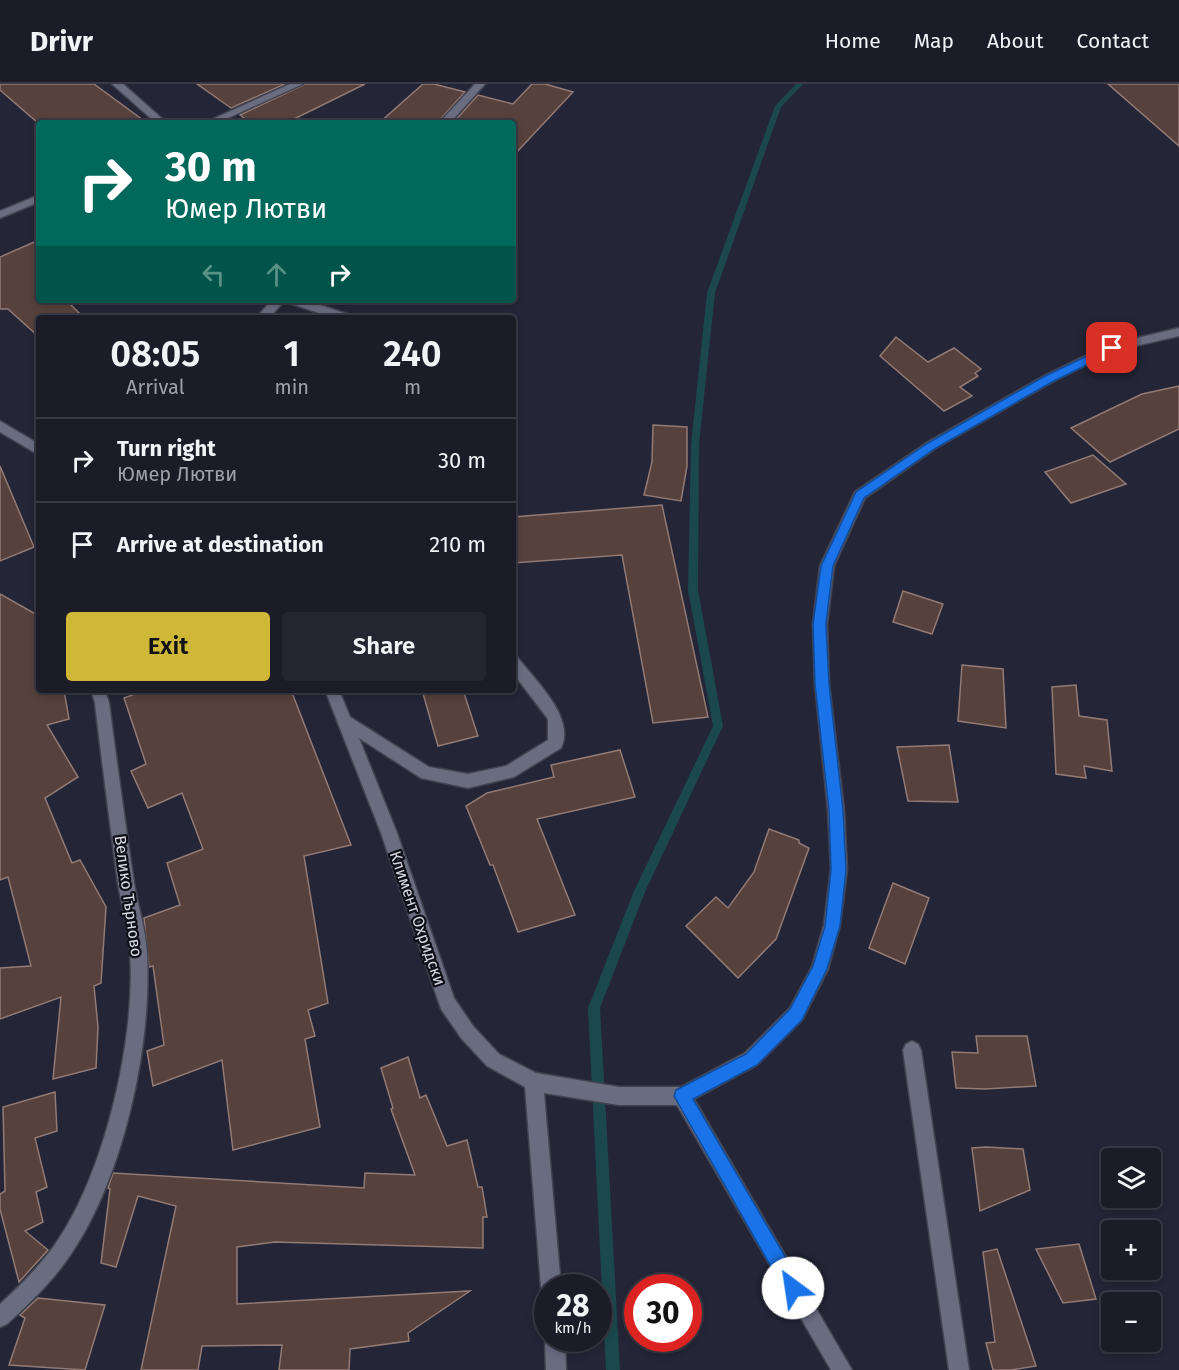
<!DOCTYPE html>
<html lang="en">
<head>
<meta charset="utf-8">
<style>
  :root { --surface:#1b1c28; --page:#242530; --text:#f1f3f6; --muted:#a0a1a8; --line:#393a45; --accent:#cfb837 }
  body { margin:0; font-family:"Fira Sans",sans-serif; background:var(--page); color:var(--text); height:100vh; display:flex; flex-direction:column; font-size:22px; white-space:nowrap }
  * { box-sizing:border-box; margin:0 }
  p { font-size:20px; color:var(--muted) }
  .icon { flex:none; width:33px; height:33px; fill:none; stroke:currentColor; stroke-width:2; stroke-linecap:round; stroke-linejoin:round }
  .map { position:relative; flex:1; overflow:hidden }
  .details { position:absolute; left:36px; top:231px; width:480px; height:378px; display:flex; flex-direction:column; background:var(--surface); border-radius:6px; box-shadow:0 3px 9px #0003,0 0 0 2px var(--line) }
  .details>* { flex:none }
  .top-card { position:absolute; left:36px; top:36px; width:480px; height:183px; border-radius:6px; box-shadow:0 3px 9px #0003,0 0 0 2px var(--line); background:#00695c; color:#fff; overflow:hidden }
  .fabs { position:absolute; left:1101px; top:1064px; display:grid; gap:12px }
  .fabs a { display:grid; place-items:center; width:60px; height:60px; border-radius:6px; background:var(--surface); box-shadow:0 3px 9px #0003,0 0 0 2px var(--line); font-size:30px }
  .speed { position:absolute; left:534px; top:1190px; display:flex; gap:12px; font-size:30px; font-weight:700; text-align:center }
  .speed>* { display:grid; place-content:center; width:78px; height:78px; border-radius:50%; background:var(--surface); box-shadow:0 3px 9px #0003,0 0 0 2px var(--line); line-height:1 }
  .speed small { font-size:15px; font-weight:400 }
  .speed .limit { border:9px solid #d22; background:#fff; color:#111 }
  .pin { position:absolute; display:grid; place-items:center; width:51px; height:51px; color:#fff; margin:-26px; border-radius:12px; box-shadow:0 3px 9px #0006 }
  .me { position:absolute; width:66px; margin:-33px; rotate:329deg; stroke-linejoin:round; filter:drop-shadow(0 0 4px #0008) }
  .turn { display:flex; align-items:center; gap:21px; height:126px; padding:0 30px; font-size:27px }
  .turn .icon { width:78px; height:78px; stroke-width:2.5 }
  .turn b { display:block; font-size:42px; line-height:51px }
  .lanes { display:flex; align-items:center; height:57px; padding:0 30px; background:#0003; justify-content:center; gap:30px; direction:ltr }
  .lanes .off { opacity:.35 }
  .eta { display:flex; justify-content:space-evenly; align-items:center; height:102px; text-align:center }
  .eta b { font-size:36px; font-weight:600; line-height:42px }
  .primary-button { display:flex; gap:12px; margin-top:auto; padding:12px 30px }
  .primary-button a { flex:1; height:69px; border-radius:6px; background:var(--accent); color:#111; font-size:24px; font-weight:600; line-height:69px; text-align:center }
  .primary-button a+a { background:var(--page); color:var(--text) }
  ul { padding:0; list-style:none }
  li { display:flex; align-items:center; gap:18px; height:84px; padding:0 30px; border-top:2px solid var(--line) }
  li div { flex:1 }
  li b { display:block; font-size:22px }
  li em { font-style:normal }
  header { display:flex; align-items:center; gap:36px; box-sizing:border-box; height:84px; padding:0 30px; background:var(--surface); border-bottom:2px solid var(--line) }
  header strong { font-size:28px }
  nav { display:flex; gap:33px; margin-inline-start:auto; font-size:21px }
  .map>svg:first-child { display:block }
</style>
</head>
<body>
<header>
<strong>Drivr</strong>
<nav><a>Home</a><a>Map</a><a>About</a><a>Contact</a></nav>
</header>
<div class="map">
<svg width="1179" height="1286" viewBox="0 0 1179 1286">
  <rect width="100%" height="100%" fill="#242536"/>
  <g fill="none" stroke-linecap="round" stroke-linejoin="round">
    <path fill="#1b484c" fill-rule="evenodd" d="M 796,0 L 803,0 L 781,23 L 715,209 L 699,360 L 698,506 L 723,642 L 645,808 L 600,924 L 620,1286 L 606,1286 L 588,924 L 634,807 L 713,642 L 688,506 L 691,360 L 707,209 L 775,22 Z"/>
  </g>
  <g fill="#56413c" stroke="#927a75" stroke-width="1.5">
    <path d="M 0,0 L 94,0 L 147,39 L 38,39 L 0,6 Z"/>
    <path d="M 197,0 L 285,0 L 231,24 Z"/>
    <path d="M 305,0 L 365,0 L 286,39 L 251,39 L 240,31 Z"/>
    <path d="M 423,0 L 434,0 L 465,8 L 437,39 L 379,39 Z"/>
    <path d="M 532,0 L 545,0 L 573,8 L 513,72 L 513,39 L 453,39 L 478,11 L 513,20 Z"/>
    <path d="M 1108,0 L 1179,0 L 1179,62 Z"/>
    <path d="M 39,156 L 39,216 L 66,216 L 84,234 L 39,234 L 39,253 L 8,225 L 0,225 L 0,173 Z"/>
    <path d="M 896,253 L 928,278 L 954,264 L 981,285 L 975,289 L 978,292 L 960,303 L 972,312 L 944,327 L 880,272 Z"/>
    <path d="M 1179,302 L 1179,345 L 1110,378 L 1071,344 L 1142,310 Z"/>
    <path d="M 653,341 L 687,343 L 687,382 L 681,417 L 644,411 L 652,378 Z"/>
    <path d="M 1093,371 L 1126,400 L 1071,419 L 1045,388 Z"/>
    <path d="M 0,382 L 34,463 L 0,477 Z"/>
    <path d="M 662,421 L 708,633 L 653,639 L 622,471 L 513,479 L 513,433 Z"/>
    <path d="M 903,507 L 943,520 L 932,550 L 893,538 Z"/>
    <path d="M 0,510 L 39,532 L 39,606 L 64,606 L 69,635 L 47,641 L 78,693 L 45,714 L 72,779 L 80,776 L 106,823 L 101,899 L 94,902 L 98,943 L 96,984 L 53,995 L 61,913 L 0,935 L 0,884 L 31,882 L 8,793 L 0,796 Z"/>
    <path d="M 962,581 L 1003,585 L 1006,644 L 958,637 Z"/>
    <path d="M 1076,601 L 1079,632 L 1107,636 L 1112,687 L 1084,682 L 1086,694 L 1056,690 L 1052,603 Z"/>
    <path d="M 146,606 L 291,606 L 351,761 L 304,772 L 328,919 L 308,926 L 315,952 L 305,955 L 320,1043 L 233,1066 L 222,976 L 153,1002 L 147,967 L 164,961 L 153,882 L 149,883 L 144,834 L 180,821 L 167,779 L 203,765 L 182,709 L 148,724 L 131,687 L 146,680 L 124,614 Z"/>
    <path d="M 422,606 L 463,606 L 478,652 L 438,662 Z"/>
    <path d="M 949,661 L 958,718 L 908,717 L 897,663 Z"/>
    <path d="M 620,666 L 635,713 L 537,735 L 575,831 L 518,848 L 493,781 L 490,781 L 466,722 L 487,709 L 554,693 L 551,681 Z"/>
    <path d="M 769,745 L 799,756 L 799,759 L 809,764 L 776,855 L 738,894 L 686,842 L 716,813 L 728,824 L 754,788 Z"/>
    <path d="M 893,799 L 929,814 L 905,880 L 869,864 Z"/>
    <path d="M 976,952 L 1027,952 L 1036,1002 L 985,1005 L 956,1004 L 952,968 L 978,969 Z"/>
    <path d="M 408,973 L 420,1014 L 426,1011 L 447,1062 L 467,1056 L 478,1103 L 482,1103 L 487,1133 L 483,1133 L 483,1164 L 275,1158 L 237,1163 L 237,1220 L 470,1207 L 408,1249 L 409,1257 L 350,1265 L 349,1286 L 279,1286 L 282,1261 L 202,1262 L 198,1286 L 141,1286 L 176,1122 L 138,1112 L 116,1183 L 101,1179 L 110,1105 L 108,1104 L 113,1089 L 364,1104 L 365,1089 L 415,1091 L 391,1025 L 393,1024 L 381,984 Z"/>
    <path d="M 55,1008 L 57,1047 L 35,1054 L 47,1103 L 36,1108 L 43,1138 L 25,1147 L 48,1166 L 19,1198 L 0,1125 L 0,1110 L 5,1107 L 3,1023 Z"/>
    <path d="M 986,1063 L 1023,1065 L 1030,1106 L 980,1127 L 972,1064 Z"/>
    <path d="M 1079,1160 L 1096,1215 L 1063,1219 L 1036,1165 Z"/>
    <path d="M 997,1165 L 1036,1282 L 1011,1286 L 993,1286 L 986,1259 L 995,1258 L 983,1168 Z"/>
    <path d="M 38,1214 L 105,1221 L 85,1286 L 9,1281 L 25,1234 L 20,1231 Z"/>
  </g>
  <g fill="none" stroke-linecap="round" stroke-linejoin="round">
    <g stroke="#424350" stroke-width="3">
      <g id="street">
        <path d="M 112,0 L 123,0 L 167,39 L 156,39 Z"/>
        <path d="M 290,0 L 303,0 L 217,39 L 204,39 Z"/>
        <path d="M 475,0 L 485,0 L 450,39 L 439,39 Z"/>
        <path d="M 39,111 L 39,118 L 0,134 L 0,127 Z"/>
        <path d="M 272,216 L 285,216 L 269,234 L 256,234 Z"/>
        <path d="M 287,216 L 305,216 L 350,231 L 352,234 L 334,234 L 289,219 Z"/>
        <path d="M 1179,244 L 1179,252 L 1114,267 L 1052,298 L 936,364 L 865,414 L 834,482 L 827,540 L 829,600 L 844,726 L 847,785 L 840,841 L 828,885 L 802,936 L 757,981 L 694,1015 L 852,1286 L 831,1286 L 677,1021 L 619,1021 L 544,1009 L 561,1203 L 548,1203 L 548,1211 L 544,1210 L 541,1203 L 525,1003 L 487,982 L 461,954 L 441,925 L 381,749 L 325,606 L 339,606 L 350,633 L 429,683 L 468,690 L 506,682 L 548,656 L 548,635 L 513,589 L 513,572 L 518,574 C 535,596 576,634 561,664 L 514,693 L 468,704 L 421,694 L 359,654 L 397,749 L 454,914 L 473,942 L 499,970 L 536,989 L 619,1003 L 681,1003 L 745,969 L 790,924 L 812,883 L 824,841 L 831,785 L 828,726 L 815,600 L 813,540 L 820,482 L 855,408 L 928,358 L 1044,292 L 1107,261 Z"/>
        <path d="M 0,337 L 39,360 L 39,371 L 0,348 Z"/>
        <path d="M 91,606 L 105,606 L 109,619 C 117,679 125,739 134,799 C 138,823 146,846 147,870 C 152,962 123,1094 71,1170 C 53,1197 31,1218 7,1240 L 0,1243 L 0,1220 C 22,1200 42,1180 58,1156 C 106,1084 136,953 130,867 C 129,844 122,823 118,800 C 110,740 102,679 95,619 Z"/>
        <path d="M 912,957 L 918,960 L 921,966 L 969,1286 L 949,1286 L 903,966 L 906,960 Z"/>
        <path d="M 548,1248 L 548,1254 L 565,1254 L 566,1286 L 546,1286 L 545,1254 Z"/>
      </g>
    </g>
    <use href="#street" fill="#6a6c80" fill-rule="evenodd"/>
  </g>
  <path fill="#1a73e8" stroke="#114b97" stroke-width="1.5" d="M 1112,260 L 1115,261 L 1115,267 L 1052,298 L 936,364 L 864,414 L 833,482 L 826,540 L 829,600 L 843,726 L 846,786 L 840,842 L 827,885 L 802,936 L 757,981 L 693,1015 L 800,1198 L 802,1204 L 800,1211 L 793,1213 L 787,1211 L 674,1012 L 676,1006 L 746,970 L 790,925 L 813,882 L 825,842 L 831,786 L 829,726 L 815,600 L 813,540 L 821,482 L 856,408 L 928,359 L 1045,292 Z"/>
  <g text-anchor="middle" stroke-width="4.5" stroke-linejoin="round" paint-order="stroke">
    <g font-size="16" fill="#d7d8e3" stroke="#0e0f17">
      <text transform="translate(129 812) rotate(82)" y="6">Велико Търново</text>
      <text transform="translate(418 834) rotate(71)" y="6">Климент Охридски</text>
    </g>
  </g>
</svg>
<div class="fabs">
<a><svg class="icon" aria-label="layers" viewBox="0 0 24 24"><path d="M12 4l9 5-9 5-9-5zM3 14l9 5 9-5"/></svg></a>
<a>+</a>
<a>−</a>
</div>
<div class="speed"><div>28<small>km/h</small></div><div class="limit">30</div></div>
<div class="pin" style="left:1112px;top:264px;background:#d93025"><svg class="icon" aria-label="arrive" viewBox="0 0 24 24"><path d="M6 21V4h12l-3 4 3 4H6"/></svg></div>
<svg class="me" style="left:793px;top:1204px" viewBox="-20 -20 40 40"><circle r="19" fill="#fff"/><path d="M0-13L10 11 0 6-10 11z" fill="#1a73e8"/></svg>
<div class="top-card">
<div class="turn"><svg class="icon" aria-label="right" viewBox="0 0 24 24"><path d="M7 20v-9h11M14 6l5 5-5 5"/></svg><div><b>30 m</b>Юмер Лютви</div></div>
<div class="lanes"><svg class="icon off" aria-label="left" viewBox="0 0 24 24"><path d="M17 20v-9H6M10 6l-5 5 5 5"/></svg><svg class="icon off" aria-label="ahead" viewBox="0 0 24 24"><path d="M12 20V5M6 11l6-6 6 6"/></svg><svg class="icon" aria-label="right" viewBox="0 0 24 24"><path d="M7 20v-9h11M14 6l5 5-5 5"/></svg></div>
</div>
<section class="details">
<div class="eta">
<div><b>08:05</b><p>Arrival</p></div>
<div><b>1</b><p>min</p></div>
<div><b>240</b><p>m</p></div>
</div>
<ul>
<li><svg class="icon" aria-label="right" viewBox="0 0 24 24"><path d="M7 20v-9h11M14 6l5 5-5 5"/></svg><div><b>Turn right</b><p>Юмер Лютви</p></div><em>30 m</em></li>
<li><svg class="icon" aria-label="arrive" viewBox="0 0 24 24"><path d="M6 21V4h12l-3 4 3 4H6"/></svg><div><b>Arrive at destination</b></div><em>210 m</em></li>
</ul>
<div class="primary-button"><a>Exit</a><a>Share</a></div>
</section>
</div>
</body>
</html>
